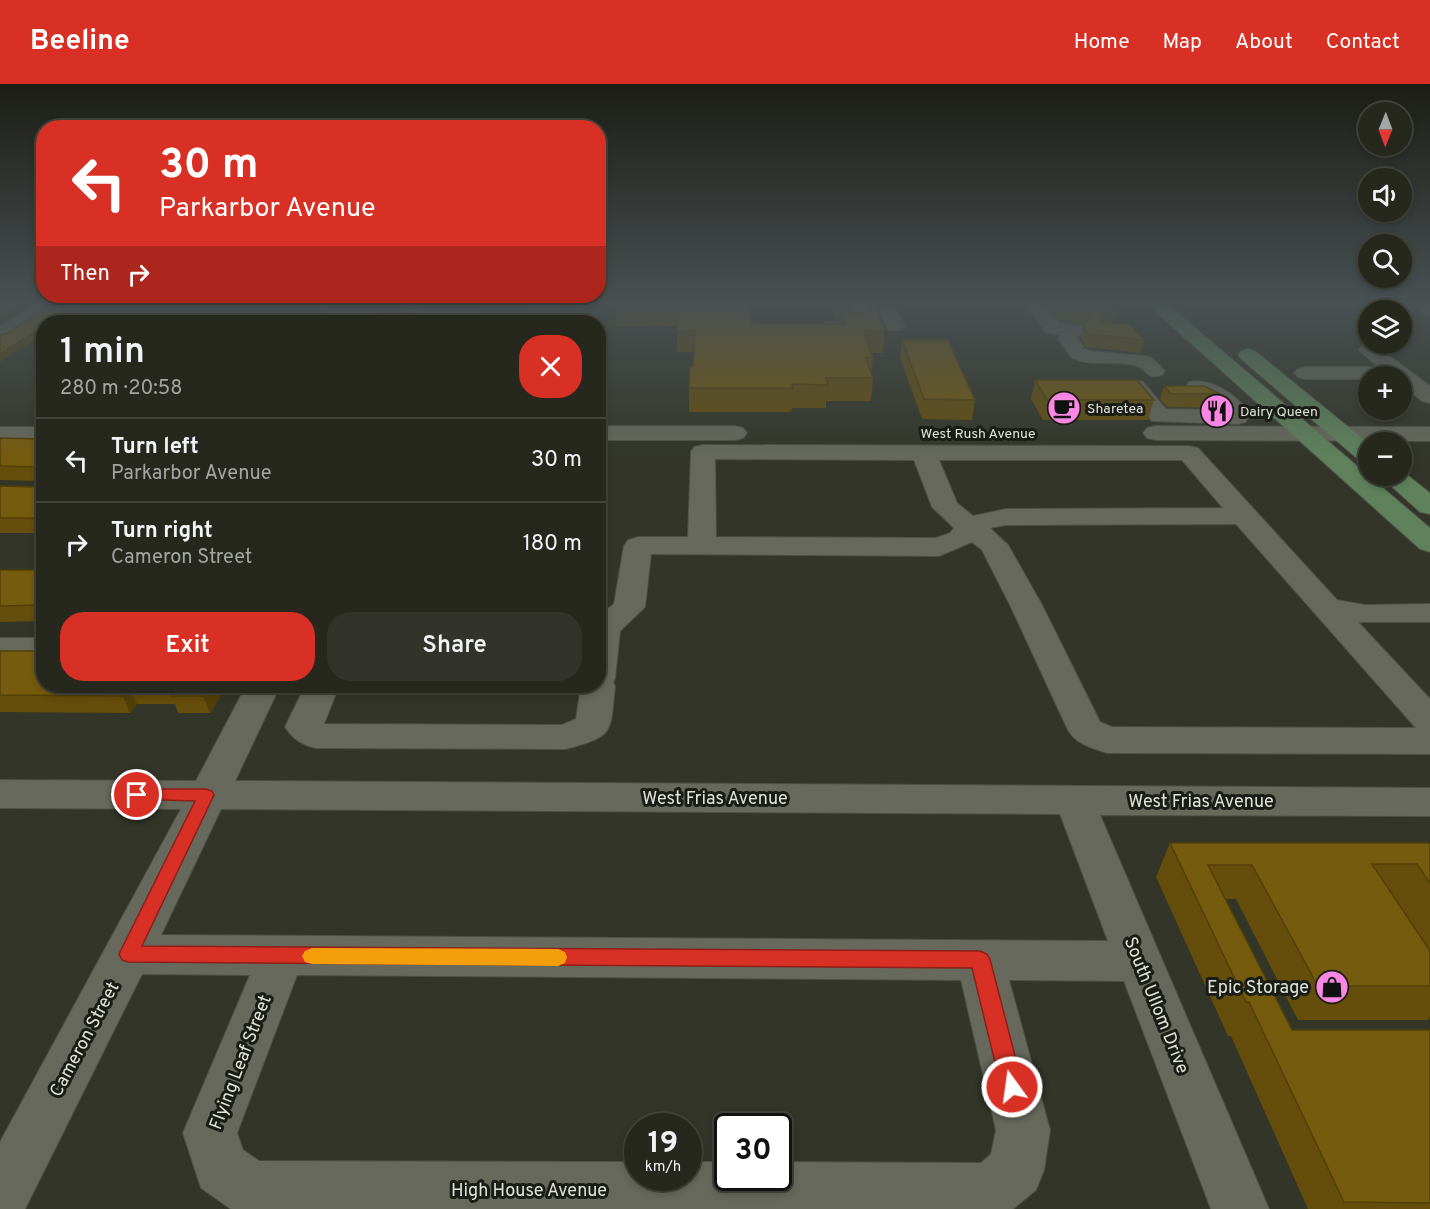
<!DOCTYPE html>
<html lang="en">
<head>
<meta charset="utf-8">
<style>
  :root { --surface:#26281e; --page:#32342b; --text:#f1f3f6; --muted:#a4a6a4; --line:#42443c; --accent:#d93025 }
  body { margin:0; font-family:Overpass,sans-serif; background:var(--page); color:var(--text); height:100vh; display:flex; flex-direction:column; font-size:22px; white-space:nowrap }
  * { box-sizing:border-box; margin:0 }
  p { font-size:20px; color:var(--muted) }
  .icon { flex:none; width:33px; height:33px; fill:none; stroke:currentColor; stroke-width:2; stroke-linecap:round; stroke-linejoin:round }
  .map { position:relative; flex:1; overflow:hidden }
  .sheet { position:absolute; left:36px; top:231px; width:570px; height:378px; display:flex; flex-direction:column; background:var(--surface); border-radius:24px; box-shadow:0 3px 9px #0003,0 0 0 2px var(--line) }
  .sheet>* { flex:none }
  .top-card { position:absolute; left:36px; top:36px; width:570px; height:183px; border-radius:24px; box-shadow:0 3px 9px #0003,0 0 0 2px var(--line); background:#d93025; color:#fff; overflow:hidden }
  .needle { width:39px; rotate:181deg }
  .buttons { position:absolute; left:1358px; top:18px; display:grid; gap:12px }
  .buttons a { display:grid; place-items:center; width:54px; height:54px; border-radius:50%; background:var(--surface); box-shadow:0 3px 9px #0003,0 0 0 2px var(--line); font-size:30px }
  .speed { position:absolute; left:624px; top:1029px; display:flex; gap:12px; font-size:30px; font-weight:700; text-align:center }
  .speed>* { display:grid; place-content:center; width:78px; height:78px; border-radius:50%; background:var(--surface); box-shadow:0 3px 9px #0003,0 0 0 2px var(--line); line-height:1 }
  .speed small { font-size:15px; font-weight:400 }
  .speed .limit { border:3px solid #111; border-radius:9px; background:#fff; color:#111 }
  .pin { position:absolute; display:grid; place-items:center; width:51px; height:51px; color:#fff; margin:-26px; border:3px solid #fff; border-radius:50%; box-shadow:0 2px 6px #0007 }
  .me { position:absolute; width:66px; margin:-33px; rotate:346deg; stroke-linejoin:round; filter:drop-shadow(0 0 4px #0008) }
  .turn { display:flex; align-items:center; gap:21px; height:126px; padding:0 24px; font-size:27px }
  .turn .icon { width:78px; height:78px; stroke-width:2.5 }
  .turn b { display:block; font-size:42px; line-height:51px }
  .then { display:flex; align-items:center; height:57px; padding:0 24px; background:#0003; gap:12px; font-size:22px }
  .round { display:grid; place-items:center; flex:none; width:63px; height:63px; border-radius:24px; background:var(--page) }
  .head { display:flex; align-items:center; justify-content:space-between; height:102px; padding:0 24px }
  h1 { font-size:36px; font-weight:600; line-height:45px }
  .primary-button { display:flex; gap:12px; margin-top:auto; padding:12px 24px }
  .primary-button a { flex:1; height:69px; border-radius:24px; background:var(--accent); color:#fff; font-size:24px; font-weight:600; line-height:69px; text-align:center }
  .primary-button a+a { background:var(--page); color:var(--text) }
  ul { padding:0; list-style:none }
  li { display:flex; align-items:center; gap:18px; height:84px; padding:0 24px; border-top:2px solid var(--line) }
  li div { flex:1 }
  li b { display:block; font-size:22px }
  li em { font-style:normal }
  header { display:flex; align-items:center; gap:36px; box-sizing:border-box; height:84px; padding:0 30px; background:var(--accent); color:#fff }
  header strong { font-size:28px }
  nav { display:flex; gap:33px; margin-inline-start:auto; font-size:21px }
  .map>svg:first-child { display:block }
</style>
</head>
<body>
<header>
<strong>Beeline</strong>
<nav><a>Home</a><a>Map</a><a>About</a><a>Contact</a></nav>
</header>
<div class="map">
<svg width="1430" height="1125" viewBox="0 0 1430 1125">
  <rect width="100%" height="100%" fill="#323528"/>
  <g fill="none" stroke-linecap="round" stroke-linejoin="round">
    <g stroke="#4e5046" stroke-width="2">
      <g id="minor">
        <path d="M 37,219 L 59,219 L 7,254 L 0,256 L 0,242 Z"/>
        <path d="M 847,219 L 865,219 L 872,241 L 870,245 L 832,249 L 825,247 L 822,243 L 825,239 L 852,236 Z"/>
        <path d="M 1029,219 L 1043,219 L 1059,239 L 1083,242 L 1086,246 L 1083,250 L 1076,252 L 1085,265 L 1090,267 L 1145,272 L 1152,274 L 1165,287 L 1162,291 C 1146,296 1149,287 1137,282 C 1124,277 1095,281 1079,277 L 1071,273 L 1058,255 L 1061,251 L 1046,249 L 1027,223 Z"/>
        <path d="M 1410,219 L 1430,219 L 1430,231 L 1424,230 Z"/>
        <path d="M 889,223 L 896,225 L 905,242 L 902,246 L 888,246 L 880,229 L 882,225 Z"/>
        <path d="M 349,226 L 473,226 L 480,228 L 482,232 L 480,236 L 473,238 L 84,237 L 86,233 L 93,231 L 293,231 Z"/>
        <path d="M 1369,260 L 1376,262 L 1430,302 L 1430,319 L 1422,317 L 1401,300 L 1401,292 L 1368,292 L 1368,295 L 1305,295 L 1298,293 L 1294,289 L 1298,285 L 1305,283 L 1378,283 L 1359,266 L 1362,262 Z"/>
        <path d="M 1135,296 L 1143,298 L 1166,325 L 1222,326 C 1213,317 1191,310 1186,303 L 1189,298 C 1212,293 1238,312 1250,330 L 1246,338 L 1238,340 L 1152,337 L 1124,303 L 1127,298 Z"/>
        <path d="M 598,342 L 735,342 L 743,344 L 747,349 L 743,354 L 735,356 L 598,356 Z"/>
        <path d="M 1155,342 L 1430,343 L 1430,357 L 1155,356 L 1147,354 L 1143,349 L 1147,344 Z"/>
        <rect x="0" y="343" width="44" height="14"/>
        <path d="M 703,361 L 1189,362 L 1198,364 L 1337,516 L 1365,521 L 1430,520 L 1430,538 L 1358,538 L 1430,615 L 1430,670 L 1107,669 C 1092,664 1076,660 1068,646 L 1010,521 L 982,466 L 972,458 L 939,472 L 651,470 L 645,523 L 620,547 L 615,594 L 613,598 L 615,602 C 610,649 615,652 566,665 L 316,664 C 302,661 293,655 285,643 L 305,602 L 339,602 L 324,640 L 562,641 L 576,635 L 581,602 L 598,602 L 598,532 L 614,520 L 624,462 L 628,456 L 638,453 L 688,453 L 691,368 L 694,363 ZM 715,375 L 914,376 L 932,423 L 954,444 L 950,449 L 936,454 L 716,453 ZM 939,376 L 1182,376 L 1223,424 L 1006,425 L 973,432 L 957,419 ZM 1236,440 L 1416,644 L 1112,643 L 1100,638 L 1042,521 L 1008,461 L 990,444 L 1006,441 Z"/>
        <rect x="0" y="554" width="44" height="20"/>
        <path d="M 246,602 L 280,602 L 235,697 L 1430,704 L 1430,732 L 1100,731 L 1269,1125 L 1211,1125 L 1124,897 L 1009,896 L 1050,1046 L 1044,1086 L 1036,1106 L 1013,1125 L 231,1125 L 201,1104 L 183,1049 L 250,891 L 142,890 L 25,1125 L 0,1125 L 0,1058 L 181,725 L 0,724 L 0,696 L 196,697 ZM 221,725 L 1060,730 L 1108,857 L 161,851 ZM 297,891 L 961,896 L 996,1046 L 991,1070 L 981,1079 L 778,1078 L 778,1094 L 728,1094 L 728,1078 L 688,1078 L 688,1094 L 638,1094 L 638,1078 L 259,1077 L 243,1066 L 237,1049 Z"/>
      </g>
    </g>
    <g stroke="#4e5046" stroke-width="2">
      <g id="major">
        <path d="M 1146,219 L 1166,219 L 1430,444 L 1430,468 L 1420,465 Z"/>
        <path d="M 1248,265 L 1255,267 L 1368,359 L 1368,378 L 1359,376 L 1241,275 L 1238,271 L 1241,267 Z"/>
        <path d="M 1401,386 L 1430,409 L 1430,430 L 1420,428 L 1380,392 L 1401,392 Z"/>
      </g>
    </g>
    <use href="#minor" fill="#66695c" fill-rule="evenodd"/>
    <use href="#major" fill="#5f825c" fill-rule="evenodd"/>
  </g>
  <g fill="#654e0b">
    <path d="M 397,219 L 426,219 L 423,224 L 398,224 Z"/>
    <path d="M 529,219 L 557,219 L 555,225 L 530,225 Z"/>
    <path d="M 750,219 L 752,240 L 840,240 L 841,235 L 835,235 L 831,219 L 849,219 L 851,223 L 850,229 L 885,247 L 883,269 L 871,269 L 873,274 L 871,289 L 873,294 L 871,317 L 826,317 L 826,324 L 792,324 L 791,328 L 689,328 L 689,304 L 693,282 L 694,268 L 677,268 L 677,242 L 616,243 L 615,223 Z"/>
    <path d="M 1046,219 L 1111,219 L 1114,238 L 1109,239 L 1144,256 L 1141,269 L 1086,263 L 1080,253 L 1083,240 L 1060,237 Z"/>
    <path d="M 410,229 L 412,238 L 383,238 L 382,230 Z"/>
    <path d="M 902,256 L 975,316 L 972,336 L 922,335 L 900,274 Z"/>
    <path d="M 1035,296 L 1154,316 L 1148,336 L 1043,336 L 1031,315 Z"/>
    <path d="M 1164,302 L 1220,310 L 1215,324 L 1167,323 L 1160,315 Z"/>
    <path d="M 0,354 L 44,355 L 44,449 L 0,449 L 0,402 L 37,403 L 40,400 L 40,397 L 0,396 Z"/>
    <path d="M 0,486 L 44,486 L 44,537 L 0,538 Z"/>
    <path d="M 0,567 L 227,602 L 210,629 L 178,629 L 175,620 L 137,620 L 130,629 L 0,628 Z"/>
    <path d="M 1170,759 L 1430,760 L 1430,866 L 1395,814 L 1430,902 L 1430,933 L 1428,936 L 1298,936 L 1236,815 L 1225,815 L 1292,946 L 1430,946 L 1430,1125 L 1308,1125 L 1231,952 L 1228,952 L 1156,793 Z"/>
  </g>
  <g fill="#524009">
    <path d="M 21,219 L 32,219 L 0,239 L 0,232 Z"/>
    <path d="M 80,219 L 90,219 L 61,238 L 50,238 Z"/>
    <path d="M 1117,226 L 1114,238 L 1101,241 L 1101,233 L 1104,228 Z"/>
    <path d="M 410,229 L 412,238 L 410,238 L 409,231 Z"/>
    <path d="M 44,242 L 44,250 L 0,278 L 0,270 Z"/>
    <path d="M 210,602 L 227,602 L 210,629 L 203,612 Z"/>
    <path d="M 129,603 L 137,620 L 130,629 L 123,612 Z"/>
  </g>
  <g fill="#755b0d" stroke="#524009" stroke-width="1.5">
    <path d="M 0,219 L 21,219 L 0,232 Z"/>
    <path d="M 52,219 L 80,219 L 50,238 L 44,238 L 44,242 L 0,270 L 0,251 L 6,250 Z"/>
    <path d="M 616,219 L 750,219 L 752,240 L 845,240 L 841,229 L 868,228 L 875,220 L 885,247 L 864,247 L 873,274 L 866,274 L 873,294 L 826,294 L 828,301 L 792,300 L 793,304 L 689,304 L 690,282 L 693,282 L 695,247 L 676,247 L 679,222 L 615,223 Z"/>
    <path d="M 835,219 L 849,219 L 851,223 L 836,223 Z"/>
    <path d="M 1058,219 L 1111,219 L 1117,226 L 1104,228 L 1101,233 L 1104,239 L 1129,240 L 1144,256 L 1089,250 L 1082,241 L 1091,235 L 1088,228 L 1063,225 Z"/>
    <path d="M 383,228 L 410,229 L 409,231 L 382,230 Z"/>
    <path d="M 902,256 L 948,256 L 975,316 L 924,315 Z"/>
    <path d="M 1035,296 L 1137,296 L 1154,316 L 1047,316 Z"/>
    <path d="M 1164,302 L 1204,302 L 1220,310 L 1171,310 Z"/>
    <path d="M 0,354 L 44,355 L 44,434 L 0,434 L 0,402 L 37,403 L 40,400 L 39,383 L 0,382 Z"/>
    <path d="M 0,486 L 44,486 L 44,521 L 0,522 Z"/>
    <path d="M 0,567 L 44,567 L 44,602 L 210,602 L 203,612 L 171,612 L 177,603 L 129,603 L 123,612 L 0,611 Z"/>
    <path d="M 1170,759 L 1429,759 L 1430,760 L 1430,799 L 1417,780 L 1372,780 L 1430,867 L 1430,902 L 1318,902 L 1252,781 L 1208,781 L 1292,946 L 1430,946 L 1430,1119 L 1344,1118 L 1249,918 L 1246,918 Z"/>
  </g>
  <linearGradient id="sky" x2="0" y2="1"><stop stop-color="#1c1d16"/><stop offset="0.58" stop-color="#495153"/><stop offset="1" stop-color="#495153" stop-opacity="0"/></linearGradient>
  <rect width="1430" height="377" fill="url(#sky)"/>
  <path fill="#d93025" stroke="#8d1f18" stroke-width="1.5" d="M 137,705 L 206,705 L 212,707 L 214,711 L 142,862 L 980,867 L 987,870 L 990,875 L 1023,1003 L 1020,1011 L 1012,1014 L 1005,1011 L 1001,1003 L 972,884 L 128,878 L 122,876 L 119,870 L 195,717 L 131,715 L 129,711 L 131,707 Z"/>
  <path fill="#f59e0b" d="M 312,864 L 558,865 L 565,868 L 567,873 L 565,879 L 558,882 L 312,880 L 305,878 L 302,872 L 305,867 Z"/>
  <defs>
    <g id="cafe-disc" transform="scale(1.725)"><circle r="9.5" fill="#fb87e5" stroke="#1a1c16"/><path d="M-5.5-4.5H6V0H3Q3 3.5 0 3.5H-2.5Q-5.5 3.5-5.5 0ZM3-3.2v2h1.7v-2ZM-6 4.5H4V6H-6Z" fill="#111"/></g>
    <g id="restaurant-disc" transform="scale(1.725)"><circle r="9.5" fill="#fb87e5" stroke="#1a1c16"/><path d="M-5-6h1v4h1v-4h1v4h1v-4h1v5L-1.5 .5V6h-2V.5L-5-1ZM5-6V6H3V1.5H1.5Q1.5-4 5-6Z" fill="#111"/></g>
    <g id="shop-disc" transform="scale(1.725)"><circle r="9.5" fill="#fb87e5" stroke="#1a1c16"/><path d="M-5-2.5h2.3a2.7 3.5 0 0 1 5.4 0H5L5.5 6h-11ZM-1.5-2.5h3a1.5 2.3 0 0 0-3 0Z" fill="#111"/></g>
  </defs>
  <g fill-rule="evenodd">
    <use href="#cafe-disc" x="1064" y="324"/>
    <use href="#restaurant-disc" x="1217" y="327"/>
    <use href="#shop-disc" x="1332" y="903"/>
  </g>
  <g text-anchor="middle" stroke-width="6" stroke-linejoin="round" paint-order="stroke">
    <g font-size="14" fill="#e1e3db" stroke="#1a1c16" text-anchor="start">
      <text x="1087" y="329">Sharetea</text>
      <text x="1240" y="332">Dairy Queen</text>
    </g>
    <g font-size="14" fill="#e1e3db" stroke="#1a1c16">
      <text x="978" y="354">West Rush Avenue</text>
    </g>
    <g font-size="18" fill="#e1e3db" stroke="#1a1c16">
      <text x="715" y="720">West Frias Avenue</text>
      <text x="1201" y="723">West Frias Avenue</text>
      <text transform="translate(1157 921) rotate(68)" y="6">South Ullom Drive</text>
      <text transform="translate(84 955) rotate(-62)" y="6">Cameron Street</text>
      <text transform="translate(240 978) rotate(-69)" y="6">Flying Leaf Street</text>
      <text x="529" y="1112">High House Avenue</text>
    </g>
    <g font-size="18" fill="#e1e3db" stroke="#1a1c16" text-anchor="end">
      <text x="1309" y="909">Epic Storage</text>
    </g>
  </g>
</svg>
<div class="buttons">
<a><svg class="needle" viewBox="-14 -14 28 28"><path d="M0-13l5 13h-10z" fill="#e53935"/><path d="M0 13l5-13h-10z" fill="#a4a6a4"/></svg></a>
<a><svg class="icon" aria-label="sound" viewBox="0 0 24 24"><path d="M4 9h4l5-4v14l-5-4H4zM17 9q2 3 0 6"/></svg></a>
<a><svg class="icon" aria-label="search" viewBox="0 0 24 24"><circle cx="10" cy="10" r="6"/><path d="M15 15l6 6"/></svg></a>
<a><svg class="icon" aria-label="layers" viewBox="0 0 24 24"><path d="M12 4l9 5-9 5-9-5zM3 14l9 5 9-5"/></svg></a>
<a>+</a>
<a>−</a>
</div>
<div class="speed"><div>19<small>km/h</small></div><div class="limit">30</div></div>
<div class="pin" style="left:137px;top:711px;background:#d93025"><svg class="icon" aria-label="arrive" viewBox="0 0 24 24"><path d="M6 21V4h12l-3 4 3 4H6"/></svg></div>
<svg class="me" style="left:1012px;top:1003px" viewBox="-20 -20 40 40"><circle r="17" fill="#d93025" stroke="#fff" stroke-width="3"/><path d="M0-11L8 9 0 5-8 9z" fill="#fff"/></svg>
<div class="top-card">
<div class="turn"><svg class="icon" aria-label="left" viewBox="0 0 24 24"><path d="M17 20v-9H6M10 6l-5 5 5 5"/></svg><div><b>30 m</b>Parkarbor Avenue</div></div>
<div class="then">Then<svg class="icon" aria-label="right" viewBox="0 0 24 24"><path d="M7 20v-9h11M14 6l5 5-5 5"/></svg></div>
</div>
<section class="sheet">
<div class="head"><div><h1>1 min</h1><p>280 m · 20:58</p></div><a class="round" style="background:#d93025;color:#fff"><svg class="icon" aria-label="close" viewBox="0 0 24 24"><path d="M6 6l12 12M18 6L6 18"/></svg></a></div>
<ul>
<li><svg class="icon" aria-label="left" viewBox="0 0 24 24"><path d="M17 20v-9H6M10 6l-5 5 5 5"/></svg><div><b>Turn left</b><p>Parkarbor Avenue</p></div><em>30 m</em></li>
<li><svg class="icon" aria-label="right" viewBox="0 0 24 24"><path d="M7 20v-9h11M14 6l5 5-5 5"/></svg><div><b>Turn right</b><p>Cameron Street</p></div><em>180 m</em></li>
</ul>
<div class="primary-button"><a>Exit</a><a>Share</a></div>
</section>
</div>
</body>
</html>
